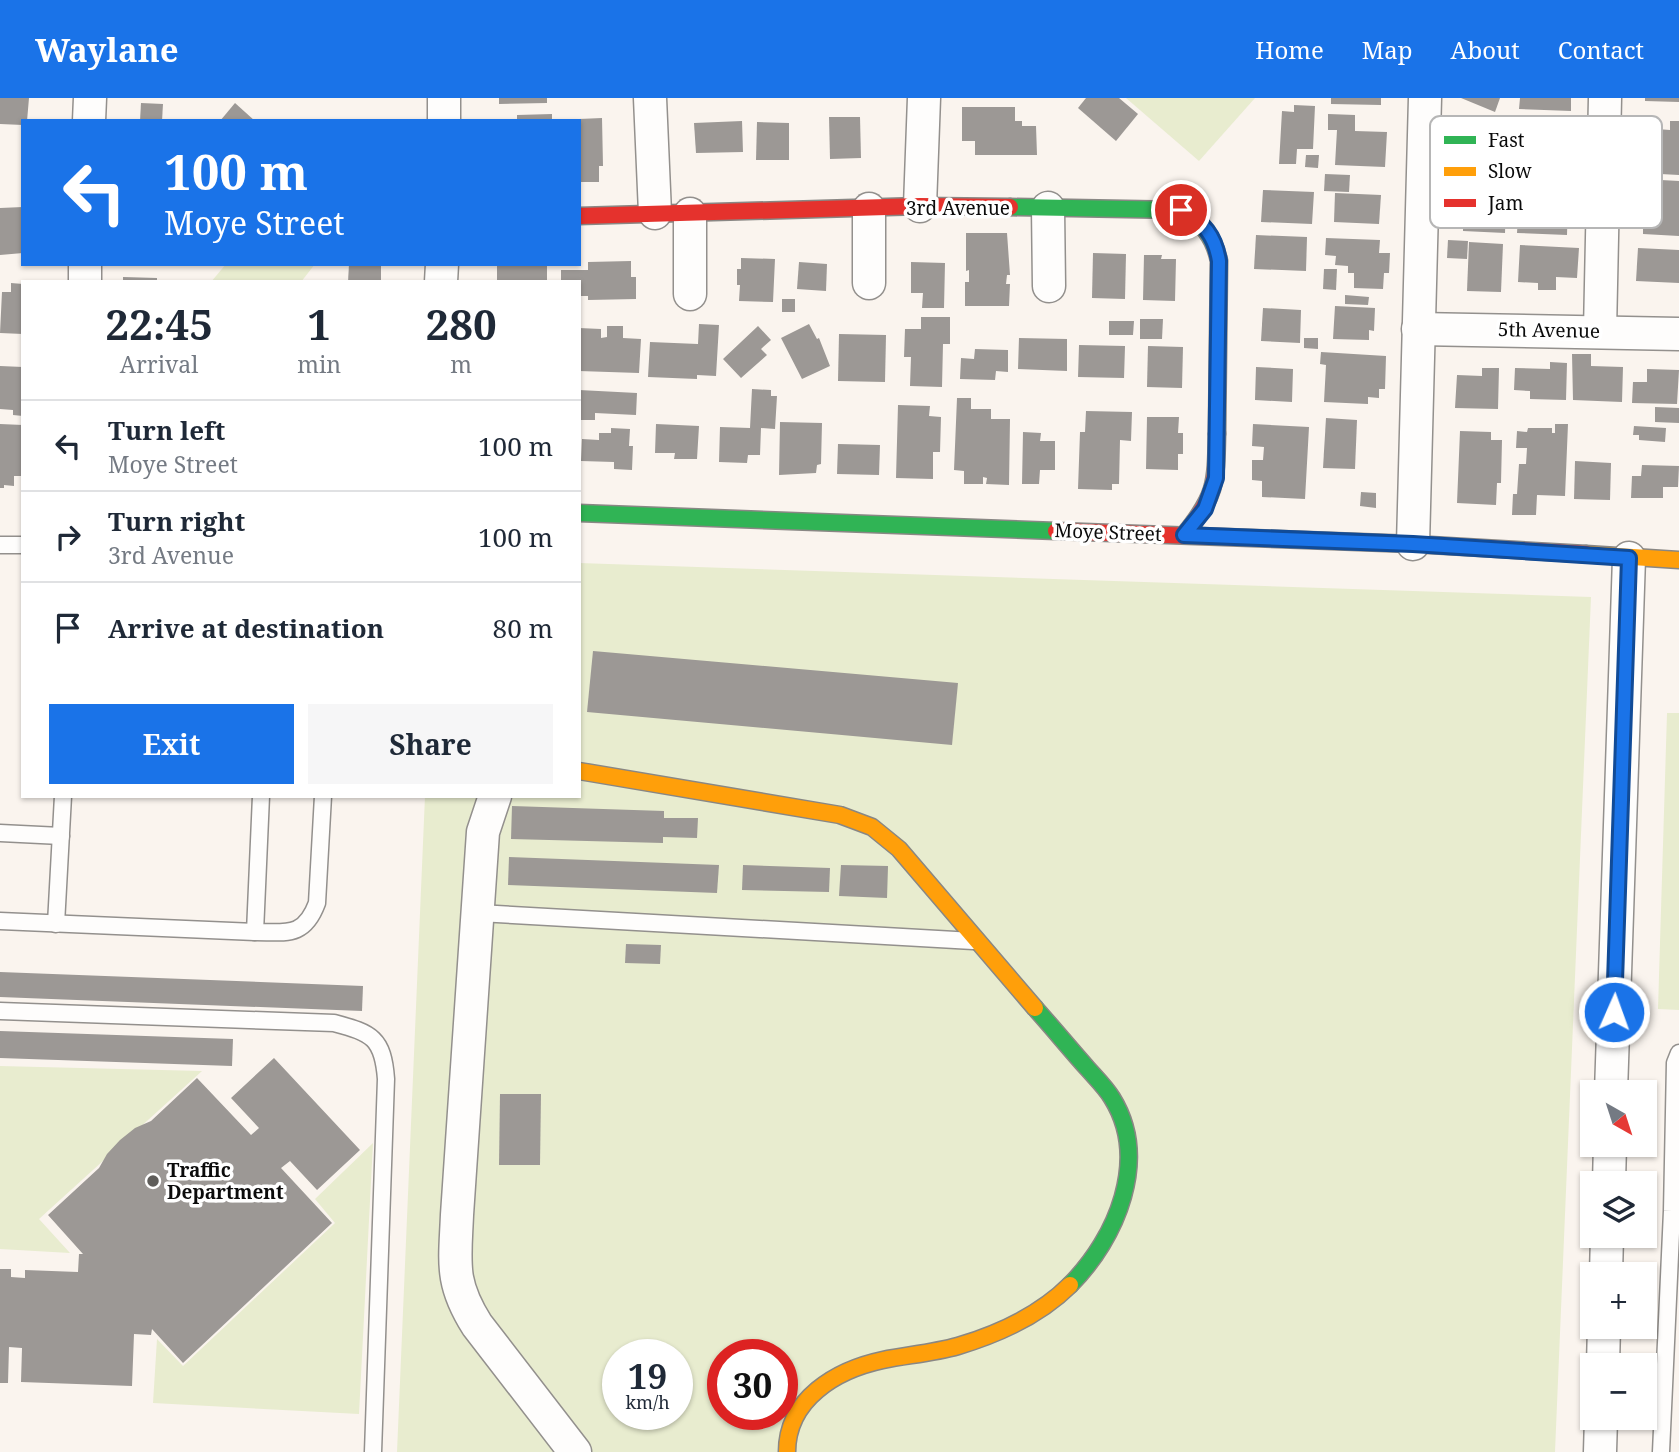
<!DOCTYPE html>
<html lang="en">
<head>
<meta charset="utf-8">
<style>
  :root { --surface:#fff; --page:#f6f6f7; --text:#1f2937; --muted:#747a83; --line:#e0e1e3; --accent:#1a73e8 }
  body { margin:0; font-family:"Noto Serif",serif; background:var(--page); color:var(--text); height:100vh; display:flex; flex-direction:column; font-size:26px; white-space:nowrap }
  * { box-sizing:border-box; margin:0 }
  p { font-size:23px; color:var(--muted) }
  .icon { flex:none; width:38px; height:38px; fill:none; stroke:currentColor; stroke-width:2; stroke-linecap:round; stroke-linejoin:round }
  .map { position:relative; flex:1; overflow:hidden }
  .drawer { position:absolute; left:21px; top:182px; width:560px; height:518px; display:flex; flex-direction:column; background:var(--surface); border-radius:0px; box-shadow:0 2px 5px #0004 }
  .drawer>* { flex:none }
  .hud { position:absolute; left:21px; top:21px; width:560px; height:147px; border-radius:0px; box-shadow:0 2px 5px #0004; background:#1a73e8; color:#fff; overflow:hidden }
  .needle { width:46px; rotate:141deg }
  .buttons { position:absolute; left:1580px; top:982px; display:grid; gap:14px }
  .buttons a { display:grid; place-items:center; width:77px; height:77px; border-radius:0px; background:var(--surface); box-shadow:0 2px 5px #0004; font-size:35px }
  .speed { position:absolute; left:602px; top:1241px; display:flex; gap:14px; font-size:35px; font-weight:700; text-align:center }
  .speed>* { display:grid; place-content:center; width:91px; height:91px; border-radius:50%; background:var(--surface); box-shadow:0 2px 5px #0004; line-height:1 }
  .speed small { font-size:18px; font-weight:400 }
  .speed .limit { border:10px solid #d22; background:#fff; color:#111 }
  .pin { position:absolute; display:grid; place-items:center; width:60px; height:60px; color:#fff; margin:-30px; border:4px solid #fff; border-radius:50%; box-shadow:0 2px 7px #0007 }
  .me { position:absolute; width:77px; margin:-38px; rotate:2deg; stroke-linejoin:round; filter:drop-shadow(0 0 5px #0008) }
  .turn { display:flex; align-items:center; gap:24px; height:147px; padding:0 28px; font-size:32px }
  .turn .icon { width:91px; height:91px; stroke-width:2.5 }
  .turn b { display:block; font-size:49px; line-height:60px }
  .eta { display:flex; justify-content:space-evenly; align-items:center; height:119px; text-align:center }
  .eta b { font-size:42px; font-weight:700; line-height:49px }
  .action { display:flex; gap:14px; margin-top:auto; padding:14px 28px }
  .action a { flex:1; height:80px; border-radius:0px; background:var(--accent); color:#fff; font-size:28px; font-weight:700; line-height:80px; text-align:center }
  .action a+a { background:var(--page); color:var(--text) }
  ul { padding:0; list-style:none }
  li { display:flex; align-items:center; gap:21px; height:91px; padding:0 28px; border-top:2px solid var(--line) }
  li div { flex:1 }
  li b { display:block; font-size:26px }
  li em { font-style:normal }
  header { display:flex; align-items:center; gap:42px; box-sizing:border-box; height:98px; padding:0 35px; background:var(--accent); color:#fff }
  header strong { font-size:33px }
  nav { display:flex; gap:38px; margin-inline-start:auto; font-size:24px }
  .map>svg:first-child { display:block }
</style>
</head>
<body>
<header>
<strong>Waylane</strong>
<nav><a>Home</a><a>Map</a><a>About</a><a>Contact</a></nav>
</header>
<div class="map">
<svg width="1679" height="1354" viewBox="0 0 1679 1354">
  <rect width="100%" height="100%" fill="#faf4ee"/>
  <g fill="#e8eccf" fill-rule="evenodd">
    <path d="M 1126,0 L 1255,0 L 1199,63 Z"/>
    <path d="M 226,166 L 315,166 L 301,184 L 211,184 Z"/>
    <path d="M 579,465 L 1591,499 L 1555,1354 L 397,1354 L 425,698 L 579,698 ZM 618,1256 L 677,1256 L 677,1316 L 618,1316 ZM 723,1256 L 782,1256 L 782,1316 L 723,1316 Z"/>
    <path d="M 1667,615 L 1679,615 L 1679,912 L 1658,911 Z"/>
    <path d="M 0,968 L 202,973 L 39,1121 L 70,1155 L 0,1151 Z"/>
    <path d="M 373,1045 L 359,1316 L 153,1305 L 157,1241 L 183,1268 L 335,1125 L 315,1101 Z"/>
  </g>
  <g fill="#9c9895">
    <path d="M 0,0 L 29,0 L 27,23 L 23,23 L 23,27 L 0,26 Z"/>
    <path d="M 499,0 L 547,0 L 547,5 L 499,6 Z"/>
    <path d="M 1086,0 L 1119,0 L 1138,16 L 1116,43 L 1078,10 Z"/>
    <path d="M 1331,0 L 1381,0 L 1381,7 L 1331,6 Z"/>
    <path d="M 1461,0 L 1500,0 L 1495,14 Z"/>
    <path d="M 1520,0 L 1571,0 L 1571,13 L 1519,11 Z"/>
    <path d="M 1645,0 L 1679,0 L 1679,4 L 1645,3 Z"/>
    <path d="M 141,5 L 163,6 L 162,23 L 140,23 Z"/>
    <path d="M 235,5 L 255,23 L 220,23 Z"/>
    <path d="M 1294,7 L 1315,8 L 1313,51 L 1297,51 L 1296,66 L 1279,66 L 1282,13 L 1294,14 Z"/>
    <path d="M 962,9 L 1015,9 L 1015,23 L 1022,23 L 1022,28 L 1036,28 L 1037,57 L 975,57 L 975,43 L 962,43 Z"/>
    <path d="M 552,16 L 552,23 L 517,23 L 517,17 Z"/>
    <path d="M 1328,16 L 1355,17 L 1355,33 L 1387,34 L 1385,69 L 1335,67 L 1337,32 L 1328,32 Z"/>
    <path d="M 829,19 L 860,19 L 861,60 L 830,61 Z"/>
    <path d="M 602,20 L 603,68 L 599,68 L 599,84 L 579,84 L 579,21 Z"/>
    <path d="M 742,23 L 743,54 L 696,55 L 694,25 Z"/>
    <path d="M 1670,23 L 1679,23 L 1679,77 L 1642,75 L 1644,30 L 1670,32 Z"/>
    <path d="M 757,24 L 789,25 L 789,62 L 756,62 Z"/>
    <path d="M 1306,57 L 1319,57 L 1318,70 L 1305,69 Z"/>
    <path d="M 1325,76 L 1350,77 L 1349,94 L 1324,93 Z"/>
    <path d="M 1487,78 L 1507,79 L 1505,135 L 1463,133 L 1463,120 L 1453,120 L 1454,96 L 1459,96 L 1459,80 L 1486,81 Z"/>
    <path d="M 1643,81 L 1679,83 L 1679,138 L 1643,136 Z"/>
    <path d="M 1263,92 L 1314,94 L 1312,126 L 1261,124 Z"/>
    <path d="M 1335,95 L 1381,97 L 1379,126 L 1334,124 Z"/>
    <path d="M 1519,103 L 1568,104 L 1567,137 L 1517,135 Z"/>
    <path d="M 23,109 L 23,155 L 0,157 L 0,110 Z"/>
    <path d="M 966,135 L 1007,135 L 1010,177 L 1007,177 L 1006,186 L 1010,186 L 1009,208 L 965,208 L 965,184 L 969,184 L 969,172 L 966,173 Z"/>
    <path d="M 1256,137 L 1307,139 L 1306,173 L 1254,171 Z"/>
    <path d="M 1326,140 L 1380,142 L 1379,155 L 1390,155 L 1389,175 L 1384,175 L 1383,191 L 1354,190 L 1354,175 L 1348,175 L 1348,168 L 1335,167 L 1336,158 L 1325,157 Z"/>
    <path d="M 1448,142 L 1468,143 L 1467,161 L 1447,160 Z"/>
    <path d="M 1469,144 L 1503,146 L 1501,194 L 1467,193 Z"/>
    <path d="M 1520,147 L 1579,150 L 1577,180 L 1556,179 L 1556,192 L 1538,192 L 1538,185 L 1518,184 Z"/>
    <path d="M 1638,150 L 1679,152 L 1679,185 L 1636,183 Z"/>
    <path d="M 1093,155 L 1126,156 L 1125,201 L 1092,200 Z"/>
    <path d="M 1144,157 L 1162,157 L 1161,161 L 1176,161 L 1175,203 L 1143,202 Z"/>
    <path d="M 741,160 L 775,161 L 773,204 L 739,203 L 740,187 L 737,187 L 737,171 L 741,171 Z"/>
    <path d="M 631,163 L 631,179 L 636,179 L 636,201 L 588,202 L 588,198 L 579,198 L 579,184 L 561,184 L 561,172 L 588,172 L 588,164 Z"/>
    <path d="M 799,164 L 827,166 L 826,193 L 797,191 Z"/>
    <path d="M 911,164 L 945,165 L 944,210 L 922,210 L 923,195 L 911,195 Z"/>
    <path d="M 349,166 L 381,166 L 381,184 L 348,184 Z"/>
    <path d="M 497,166 L 547,167 L 547,184 L 497,184 Z"/>
    <path d="M 1324,171 L 1337,171 L 1336,192 L 1323,191 Z"/>
    <path d="M 123,179 L 157,180 L 157,184 L 123,184 Z"/>
    <path d="M 11,185 L 23,186 L 23,236 L 0,235 L 2,194 L 11,194 Z"/>
    <path d="M 1345,197 L 1369,199 L 1368,207 L 1345,206 Z"/>
    <rect x="782" y="201" width="13" height="13"/>
    <path d="M 1335,208 L 1375,210 L 1374,233 L 1369,232 L 1369,242 L 1333,241 Z"/>
    <path d="M 1263,210 L 1301,212 L 1300,245 L 1261,243 Z"/>
    <path d="M 921,219 L 950,219 L 950,246 L 943,246 L 942,289 L 910,288 L 911,259 L 904,259 L 905,231 L 921,231 Z"/>
    <path d="M 1140,221 L 1163,221 L 1162,241 L 1140,241 Z"/>
    <path d="M 1109,223 L 1134,223 L 1133,237 L 1109,237 Z"/>
    <path d="M 699,226 L 719,227 L 716,278 L 697,277 L 697,281 L 648,279 L 650,244 L 698,246 Z"/>
    <path d="M 809,226 L 817,241 L 819,240 L 830,268 L 802,281 L 781,240 Z"/>
    <path d="M 607,228 L 623,228 L 623,240 L 641,241 L 639,275 L 579,273 L 579,230 L 601,231 L 601,240 L 607,239 Z"/>
    <path d="M 758,228 L 771,242 L 761,251 L 767,257 L 741,280 L 723,261 Z"/>
    <path d="M 839,236 L 886,237 L 885,284 L 838,283 Z"/>
    <path d="M 1019,240 L 1067,241 L 1067,273 L 1018,271 Z"/>
    <path d="M 1304,240 L 1318,240 L 1318,251 L 1304,250 Z"/>
    <path d="M 1079,247 L 1125,248 L 1124,280 L 1078,279 Z"/>
    <path d="M 1148,248 L 1183,249 L 1182,290 L 1147,289 Z"/>
    <path d="M 975,251 L 1008,252 L 1008,274 L 996,273 L 995,282 L 960,281 L 961,260 L 974,261 Z"/>
    <path d="M 1321,254 L 1386,258 L 1385,291 L 1379,291 L 1379,300 L 1368,299 L 1368,306 L 1324,304 L 1326,267 L 1320,266 Z"/>
    <path d="M 1572,256 L 1591,256 L 1591,268 L 1623,269 L 1622,304 L 1573,302 Z"/>
    <path d="M 1550,264 L 1567,265 L 1566,302 L 1530,301 L 1530,293 L 1514,292 L 1515,270 L 1550,271 Z"/>
    <path d="M 0,268 L 23,269 L 23,318 L 13,317 L 13,312 L 0,311 Z"/>
    <path d="M 1256,269 L 1293,271 L 1292,304 L 1255,302 Z"/>
    <path d="M 1482,270 L 1499,270 L 1498,311 L 1455,310 L 1457,277 L 1482,278 Z"/>
    <path d="M 1647,271 L 1679,272 L 1677,306 L 1632,305 L 1633,284 L 1647,284 Z"/>
    <path d="M 752,291 L 771,292 L 771,298 L 777,298 L 775,331 L 761,330 L 760,357 L 748,357 L 747,365 L 719,364 L 720,329 L 750,330 Z"/>
    <path d="M 579,292 L 637,295 L 636,317 L 595,315 L 595,322 L 579,322 Z"/>
    <path d="M 957,300 L 971,300 L 971,311 L 991,311 L 991,321 L 1010,321 L 1009,387 L 986,386 L 987,380 L 983,379 L 983,386 L 964,386 L 964,373 L 954,372 Z"/>
    <path d="M 898,307 L 930,308 L 929,318 L 941,319 L 940,354 L 933,354 L 933,381 L 896,380 Z"/>
    <path d="M 1655,309 L 1679,310 L 1679,325 L 1655,324 Z"/>
    <path d="M 1086,313 L 1132,314 L 1131,343 L 1120,342 L 1119,386 L 1112,386 L 1112,392 L 1078,391 L 1080,334 L 1085,334 Z"/>
    <path d="M 1147,319 L 1179,319 L 1178,335 L 1183,335 L 1183,356 L 1178,356 L 1178,372 L 1146,371 Z"/>
    <path d="M 1326,320 L 1357,322 L 1355,371 L 1323,370 Z"/>
    <path d="M 780,324 L 822,325 L 821,366 L 817,367 L 816,375 L 779,377 Z"/>
    <path d="M 0,326 L 23,327 L 23,378 L 14,378 L 14,388 L 4,387 L 4,390 L 0,390 Z"/>
    <path d="M 656,326 L 699,328 L 697,361 L 674,361 L 675,355 L 655,355 Z"/>
    <path d="M 1253,326 L 1309,329 L 1305,401 L 1262,399 L 1262,383 L 1252,382 L 1252,362 L 1263,362 L 1264,349 L 1252,348 Z"/>
    <path d="M 1555,326 L 1568,326 L 1565,398 L 1537,397 L 1536,417 L 1512,417 L 1513,396 L 1517,396 L 1519,366 L 1526,366 L 1527,350 L 1516,350 L 1517,333 L 1527,334 L 1528,330 L 1552,330 L 1552,335 L 1555,335 Z"/>
    <path d="M 1634,328 L 1666,330 L 1665,344 L 1639,342 L 1639,337 L 1633,337 Z"/>
    <path d="M 611,330 L 630,331 L 629,348 L 633,348 L 632,372 L 614,371 L 614,364 L 581,363 L 582,341 L 599,342 L 599,335 L 611,335 Z"/>
    <path d="M 1460,333 L 1491,334 L 1491,342 L 1502,342 L 1501,385 L 1497,385 L 1496,407 L 1457,405 Z"/>
    <path d="M 1023,334 L 1041,335 L 1040,343 L 1055,343 L 1055,372 L 1040,372 L 1039,386 L 1022,386 Z"/>
    <path d="M 838,346 L 880,347 L 879,377 L 837,376 Z"/>
    <path d="M 1575,363 L 1611,365 L 1610,402 L 1574,401 Z"/>
    <path d="M 1642,367 L 1679,368 L 1678,389 L 1663,389 L 1663,400 L 1631,400 L 1632,378 L 1641,378 Z"/>
    <path d="M 1361,394 L 1376,395 L 1376,410 L 1360,408 Z"/>
    <path d="M 593,553 L 958,585 L 952,647 L 587,614 Z"/>
    <path d="M 512,708 L 664,713 L 664,720 L 698,720 L 697,740 L 663,739 L 663,745 L 511,741 Z"/>
    <path d="M 509,759 L 719,767 L 717,795 L 508,787 Z"/>
    <path d="M 743,767 L 830,770 L 829,794 L 742,792 Z"/>
    <path d="M 841,767 L 888,768 L 887,800 L 839,798 Z"/>
    <path d="M 626,846 L 661,847 L 660,866 L 625,865 Z"/>
    <path d="M 0,874 L 363,888 L 362,913 L 0,899 Z"/>
    <path d="M 0,933 L 233,941 L 232,968 L 0,960 Z"/>
    <path d="M 274,960 L 360,1052 L 317,1092 L 290,1063 L 281,1070 L 332,1125 L 183,1265 L 152,1231 L 151,1237 L 134,1236 L 132,1288 L 21,1284 L 22,1250 L 9,1249 L 8,1285 L 0,1285 L 0,1171 L 11,1171 L 11,1179 L 25,1180 L 25,1172 L 78,1174 L 79,1156 L 83,1156 L 48,1117 L 99,1070 L 107,1056 L 120,1042 L 135,1030 L 151,1023 L 197,980 L 251,1037 L 259,1030 L 231,1000 Z"/>
    <path d="M 500,996 L 541,996 L 540,1067 L 499,1067 Z"/>
  </g>
  <g fill="none" stroke-linecap="round" stroke-linejoin="round">
    <g stroke="#93908d" stroke-width="19">
      <g id="lane">
        <path d="M 0,447 L 23,447"/>
        <path d="M 0,735 L 61,738"/>
        <path d="M 479,815 L 973,843"/>
        <path d="M 0,823 L 255,834 C 286,834 304,840 317,805 L 323,698"/>
        <path d="M 56,826 L 63,698"/>
        <path d="M 255,834 L 261,698"/>
        <path d="M 0,913 L 334,925 C 372,935 383,940 386,981 L 373,1354"/>
        <path d="M 1661,1354 L 1672,1113 L 1675,965 L 1679,955"/>
      </g>
    </g>
    <g stroke="#93908d" stroke-width="35">
      <g id="street">
        <path d="M 650,0 L 655,115"/>
        <path d="M 89,23 L 90,0"/>
        <path d="M 444,23 L 444,0"/>
        <path d="M 920,108 L 924,0"/>
        <path d="M 1048,110 L 1049,188"/>
        <path d="M 869,111 L 869,185"/>
        <path d="M 85,184 L 85,166"/>
        <path d="M 441,184 L 442,166"/>
        <path d="M 690,196 L 690,116"/>
        <path d="M 1418,231 L 1679,236"/>
        <path d="M 1600,233 L 1605,0"/>
        <path d="M 1413,446 L 1425,0"/>
        <path d="M 495,698 L 483,734 L 457,1117 C 455,1165 450,1184 477,1227 L 575,1354"/>
        <path d="M 1611,994 L 1629,460"/>
        <path d="M 1609,1085 L 1610,1046"/>
        <path d="M 1606,1176 L 1607,1138"/>
        <path d="M 1603,1267 L 1604,1228"/>
        <path d="M 1600,1354 L 1601,1320"/>
      </g>
    </g>
    <g stroke="#898784" stroke-width="19">
      <g id="fast">
        <path d="M 1010,109 L 1181,112 C 1202,124 1214,139 1219,163 L 1217,336"/>
        <path d="M 579,415 L 1056,433"/>
        <path d="M 1035,910 C 1053,930 1070,951 1088,971 C 1096,980 1106,990 1112,1000 C 1150,1061 1117,1140 1070,1187"/>
      </g>
    </g>
    <g stroke="#898784" stroke-width="19">
      <g id="slow">
        <path d="M 1586,456 L 1679,462"/>
        <path d="M 579,673 L 840,717 L 872,729 L 899,751 L 1035,910"/>
        <path d="M 787,1354 C 787,1301 836,1272 883,1262 C 908,1257 933,1255 958,1248 C 998,1236 1040,1217 1070,1187"/>
      </g>
    </g>
    <g stroke="#898784" stroke-width="19">
      <g id="jam">
        <path d="M 579,118 L 920,108 L 1010,109"/>
        <path d="M 1056,433 L 1413,446 L 1586,456"/>
        <path d="M 1184,437 C 1216,398 1216,386 1217,336"/>
      </g>
    </g>
    <use href="#lane" stroke="#fefdfc" stroke-width="16"/>
    <use href="#street" stroke="#fefdfc" stroke-width="32"/>
    <use href="#fast" stroke="#30b455" stroke-width="16"/>
    <use href="#slow" stroke="#ff9f0a" stroke-width="16"/>
    <use href="#jam" stroke="#e5322d" stroke-width="16"/>
  </g>
  <g fill="none" stroke-linecap="round" stroke-linejoin="round">
    <g stroke="#114b97" stroke-width="18">
      <path id="route" d="M 1181,112 C 1204,124 1215,138 1219,163 L 1216,380 L 1205,411 L 1184,437 L 1413,446 L 1629,460 L 1614,914"/>
    </g>
    <use href="#route" stroke="#1a73e8" stroke-width="12"/>
  </g>
  <circle fill="#5f5d5a" stroke="#fff" stroke-width="2.5" cx="153" cy="1083" r="7"/>
  <g text-anchor="middle" stroke-width="7" stroke-linejoin="round" paint-order="stroke">
    <g font-size="19" fill="#0b0b0b" stroke="#fff">
      <text x="958" y="117">3rd Avenue</text>
      <text transform="translate(1549 232) rotate(1)" y="7">5th Avenue</text>
      <text transform="translate(1108 434) rotate(2)" y="7">Moye Street</text>
    </g>
    <g font-size="19" font-weight="bold" fill="#0b0b0b" stroke="#fff" text-anchor="start">
      <text x="167" y="1079">Traffic<tspan x="167" dy="22">Department</tspan></text>
    </g>
  </g>
  <rect x="1430" y="18" width="232" height="112" rx="10" fill="#fff" stroke="#b6b6b6" stroke-width="2"/>
  <rect x="1444" y="38" width="32" height="8" fill="#30b455"/>
  <rect x="1444" y="69" width="32" height="9" fill="#ff9f0a"/>
  <rect x="1444" y="101" width="32" height="8" fill="#e5322d"/>
  <g font-size="19" fill="#0b0b0b">
    <text x="1488" y="49">Fast</text>
    <text x="1488" y="80">Slow</text>
    <text x="1488" y="112">Jam</text>
  </g>
</svg>
<div class="buttons">
<a><svg class="needle" viewBox="-14 -14 28 28"><path d="M0-13l5 13h-10z" fill="#e53935"/><path d="M0 13l5-13h-10z" fill="#747a83"/></svg></a>
<a><svg class="icon" aria-label="layers" viewBox="0 0 24 24"><path d="M12 4l9 5-9 5-9-5zM3 14l9 5 9-5"/></svg></a>
<a>+</a>
<a>−</a>
</div>
<div class="speed"><div>19<small>km/h</small></div><div class="limit">30</div></div>
<div class="pin" style="left:1181px;top:112px;background:#d93025"><svg class="icon" aria-label="arrive" viewBox="0 0 24 24"><path d="M6 21V4h12l-3 4 3 4H6"/></svg></div>
<svg class="me" style="left:1614px;top:914px" viewBox="-20 -20 40 40"><circle r="17" fill="#1a73e8" stroke="#fff" stroke-width="3"/><path d="M0-11L8 9 0 5-8 9z" fill="#fff"/></svg>
<div class="hud">
<div class="turn"><svg class="icon" aria-label="left" viewBox="0 0 24 24"><path d="M17 20v-9H6M10 6l-5 5 5 5"/></svg><div><b>100 m</b>Moye Street</div></div>
</div>
<section class="drawer">
<div class="eta">
<div><b>22:45</b><p>Arrival</p></div>
<div><b>1</b><p>min</p></div>
<div><b>280</b><p>m</p></div>
</div>
<ul>
<li><svg class="icon" aria-label="left" viewBox="0 0 24 24"><path d="M17 20v-9H6M10 6l-5 5 5 5"/></svg><div><b>Turn left</b><p>Moye Street</p></div><em>100 m</em></li>
<li><svg class="icon" aria-label="right" viewBox="0 0 24 24"><path d="M7 20v-9h11M14 6l5 5-5 5"/></svg><div><b>Turn right</b><p>3rd Avenue</p></div><em>100 m</em></li>
<li><svg class="icon" aria-label="arrive" viewBox="0 0 24 24"><path d="M6 21V4h12l-3 4 3 4H6"/></svg><div><b>Arrive at destination</b></div><em>80 m</em></li>
</ul>
<div class="action"><a>Exit</a><a>Share</a></div>
</section>
</div>
</body>
</html>
